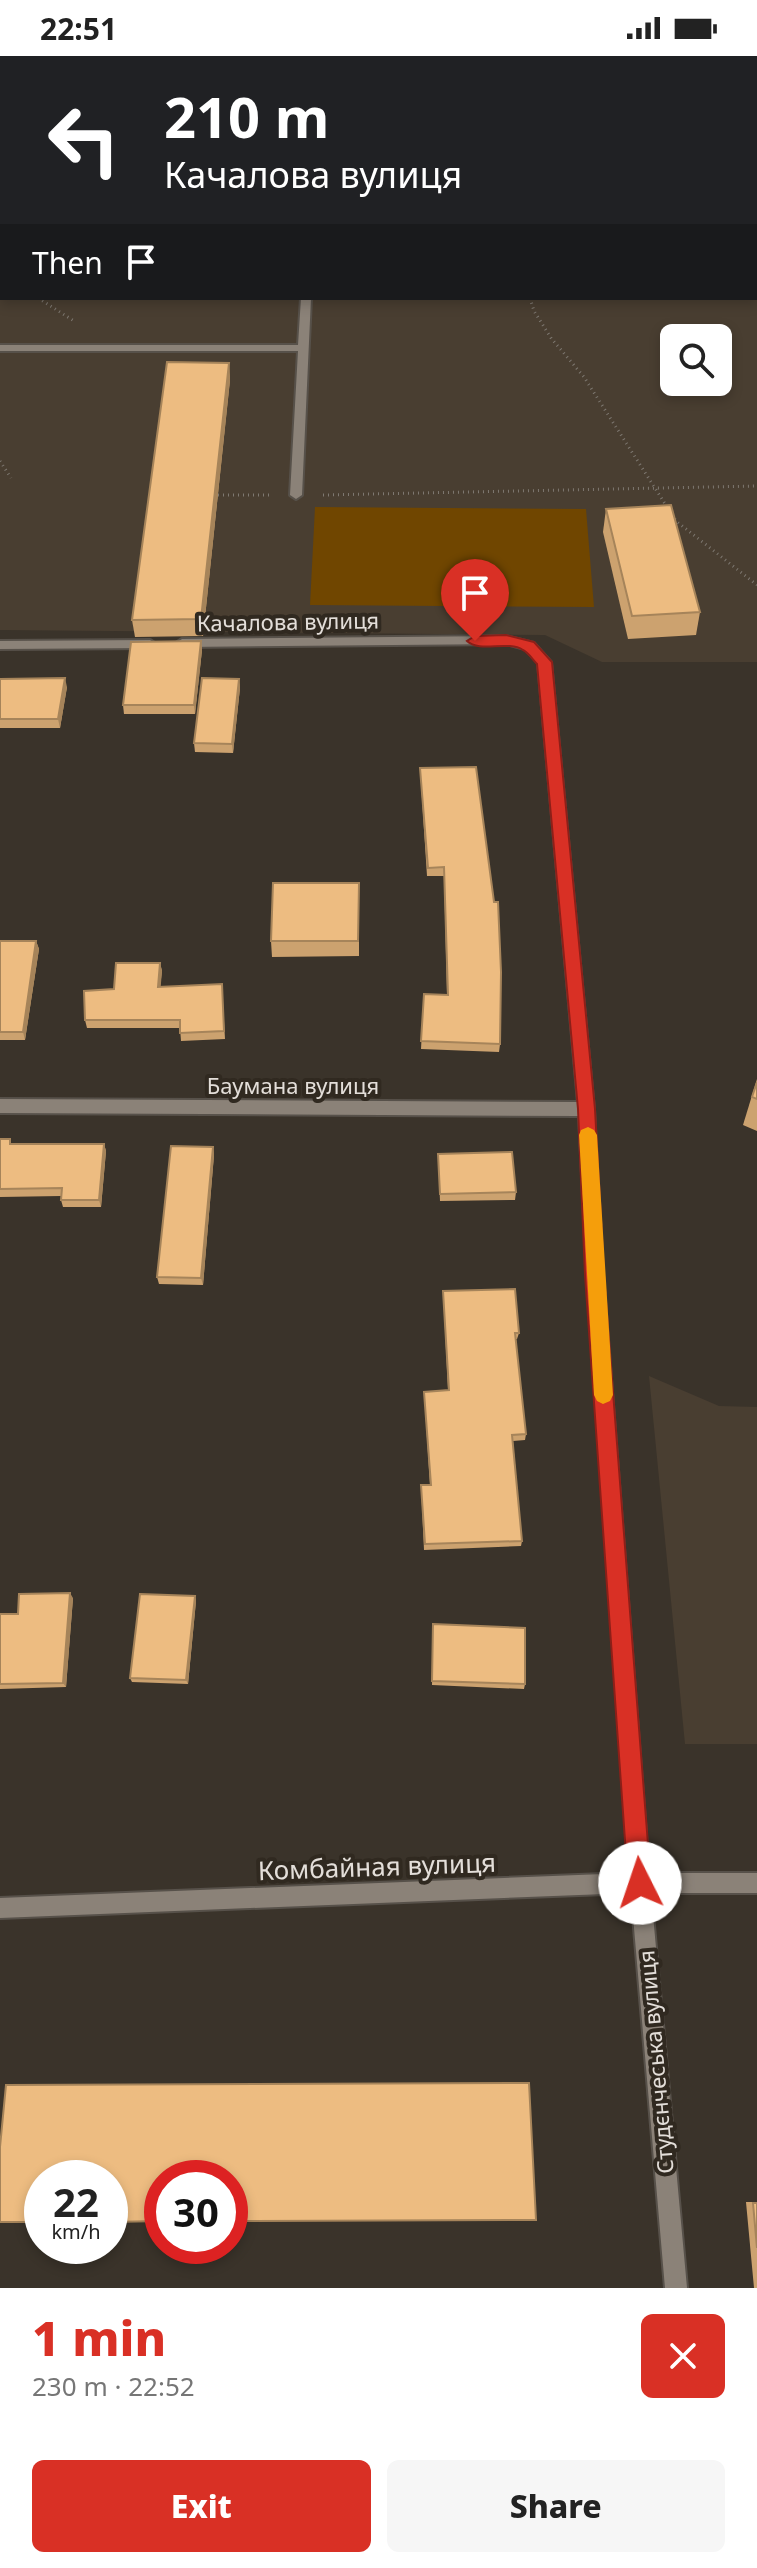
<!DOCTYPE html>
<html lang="en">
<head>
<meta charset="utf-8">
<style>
  :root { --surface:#fff; --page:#f6f6f6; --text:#222; --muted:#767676; --accent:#d93025 }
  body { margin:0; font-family:"Noto Sans",sans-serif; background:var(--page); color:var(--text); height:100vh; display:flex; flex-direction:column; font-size:30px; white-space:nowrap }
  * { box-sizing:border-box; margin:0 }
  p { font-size:26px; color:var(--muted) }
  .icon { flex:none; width:44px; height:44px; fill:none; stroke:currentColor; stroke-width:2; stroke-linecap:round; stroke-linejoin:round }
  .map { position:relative; height:2232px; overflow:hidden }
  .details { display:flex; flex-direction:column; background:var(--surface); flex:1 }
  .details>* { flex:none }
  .guide { position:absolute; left:0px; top:0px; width:758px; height:244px; box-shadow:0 4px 12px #0003; background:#202124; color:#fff; overflow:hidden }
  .buttons { position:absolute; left:660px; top:268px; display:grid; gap:16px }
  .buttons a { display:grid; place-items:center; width:72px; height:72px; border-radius:12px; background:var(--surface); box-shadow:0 4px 12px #0003; font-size:40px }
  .speed { position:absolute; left:24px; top:2104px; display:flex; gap:16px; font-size:40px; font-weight:700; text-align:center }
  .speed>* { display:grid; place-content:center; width:104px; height:104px; border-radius:50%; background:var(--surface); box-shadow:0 4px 12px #0003; line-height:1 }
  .speed small { font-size:20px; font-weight:400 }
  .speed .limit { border:12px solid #d22; background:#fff; color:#111 }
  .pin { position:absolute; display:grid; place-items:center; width:68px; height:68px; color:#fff; margin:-82px -34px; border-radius:50% 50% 50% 0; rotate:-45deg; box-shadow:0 0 8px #0007 }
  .pin .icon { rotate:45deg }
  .me { position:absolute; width:88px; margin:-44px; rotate:356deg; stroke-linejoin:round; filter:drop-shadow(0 0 6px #0008) }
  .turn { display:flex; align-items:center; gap:28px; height:168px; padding:0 32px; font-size:36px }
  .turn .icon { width:104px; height:104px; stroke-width:2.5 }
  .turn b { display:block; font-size:56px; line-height:68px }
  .then { display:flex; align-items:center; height:76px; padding:0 32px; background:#0003; gap:16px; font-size:30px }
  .round { display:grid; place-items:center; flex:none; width:84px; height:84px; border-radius:12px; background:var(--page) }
  .headline { display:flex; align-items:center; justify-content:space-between; height:136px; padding:0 32px }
  h1 { font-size:48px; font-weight:800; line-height:60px; color:var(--accent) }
  .primary-button { display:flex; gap:16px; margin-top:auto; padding:16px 32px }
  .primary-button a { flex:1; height:92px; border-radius:12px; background:var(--accent); color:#fff; font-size:32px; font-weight:800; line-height:92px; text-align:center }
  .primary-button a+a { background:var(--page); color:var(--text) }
  .status { display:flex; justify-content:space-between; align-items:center; height:56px; padding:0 40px; background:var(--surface); direction:ltr }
  .status svg { height:22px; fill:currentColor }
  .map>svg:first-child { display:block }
</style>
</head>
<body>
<div class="status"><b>22:51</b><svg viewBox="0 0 49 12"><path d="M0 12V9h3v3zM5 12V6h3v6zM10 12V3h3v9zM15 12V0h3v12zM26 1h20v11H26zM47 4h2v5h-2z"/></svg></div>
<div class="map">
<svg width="757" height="2232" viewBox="0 0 757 2232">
  <rect width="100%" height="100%" fill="#3a332a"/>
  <g fill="#493e31" fill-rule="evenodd">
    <path d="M 757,57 L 757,606 L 602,606 L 545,579 L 0,574 L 0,63 L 2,242 L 756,242 ZM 674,282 L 718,282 L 718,326 L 674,326 Z"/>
    <path d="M 649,1320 L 719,1350 L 757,1351 L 757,1688 L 685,1688 Z"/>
  </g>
  <path fill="#704600" d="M 315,451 L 586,453 L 594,551 L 310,549 Z"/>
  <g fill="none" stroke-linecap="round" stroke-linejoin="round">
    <g stroke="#57514a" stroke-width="4">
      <path id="lane" d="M 301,242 L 311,242 L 302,439 L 296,443 L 290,439 L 298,295 L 0,295 L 0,289 L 298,289 Z"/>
    </g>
    <g stroke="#57514a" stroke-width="4">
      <g id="street">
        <path d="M 165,0 L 175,0 L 164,2 Z"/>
        <path d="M 506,580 L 534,587 L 551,606 L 594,1053 L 603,1219 L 649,1817 L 757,1817 L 757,1837 L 651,1837 L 687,2232 L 665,2232 L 631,1837 L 0,1862 L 0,1842 L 629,1817 L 587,1219 L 579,1060 L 0,1057 L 0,1043 L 578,1046 L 538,607 L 525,593 L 506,588 L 182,591 L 176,587 L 182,583 Z"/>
        <path d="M 150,584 L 156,588 L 150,592 L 0,593 L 0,585 Z"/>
      </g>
    </g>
    <g stroke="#57514a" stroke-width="4">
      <g id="secondary">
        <rect x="0" y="25" width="2" height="6"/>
        <rect x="756" y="26" width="1" height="6"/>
      </g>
    </g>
    <g stroke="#7e7871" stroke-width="3" stroke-dasharray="1 4" stroke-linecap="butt">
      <path d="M 38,242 L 74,265"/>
      <path d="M 530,242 L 534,255 L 551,282 L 584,321 L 676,465 L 757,529"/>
      <path d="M 0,405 L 11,422"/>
      <path d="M 218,439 L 269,439"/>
      <path d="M 323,439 L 757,430"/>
    </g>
    <use href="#lane" fill="#8b8278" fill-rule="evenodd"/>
    <use href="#street" fill="#8b8278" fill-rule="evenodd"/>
    <use href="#secondary" fill="#a38d74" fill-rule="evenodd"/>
  </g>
  <g fill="#cca26f">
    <path d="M 229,307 L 230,324 L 203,580 L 135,581 L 132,564 Z"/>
    <path d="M 606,453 L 700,556 L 696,579 L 628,583 L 603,476 Z"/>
    <path d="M 201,585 L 202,594 L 195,658 L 124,658 L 123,649 Z"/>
    <path d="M 0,623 L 67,631 L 60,672 L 0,672 Z"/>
    <path d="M 239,623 L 240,632 L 233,697 L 195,696 L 194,687 Z"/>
    <path d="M 420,712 L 500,988 L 499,996 L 421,993 L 424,938 L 447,939 L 444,820 L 427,820 Z"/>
    <path d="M 359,827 L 359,900 L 272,901 L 271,885 Z"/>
    <path d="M 0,885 L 36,885 L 39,893 L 25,984 L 0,984 Z"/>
    <path d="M 160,907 L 162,915 L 160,931 L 222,928 L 225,983 L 181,985 L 180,972 L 87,972 L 85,964 L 114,933 Z"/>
    <path d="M 757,1023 L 757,1075 L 743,1069 Z"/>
    <path d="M 0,1083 L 12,1088 L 104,1088 L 106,1095 L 101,1151 L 63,1151 L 61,1144 L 61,1140 L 0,1141 Z"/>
    <path d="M 213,1091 L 214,1099 L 203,1229 L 159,1228 L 157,1221 Z"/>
    <path d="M 438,1098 L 516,1136 L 515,1144 L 440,1145 Z"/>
    <path d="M 443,1235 L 519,1277 L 517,1283 L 516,1283 L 526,1378 L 525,1384 L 513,1385 L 522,1485 L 521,1490 L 424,1494 L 421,1429 L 430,1429 L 424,1336 L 448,1334 Z"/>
    <path d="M 195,1540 L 196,1545 L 188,1628 L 132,1626 L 130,1622 Z"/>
    <path d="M 73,1542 L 66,1631 L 0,1633 L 0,1558 L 18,1558 Z"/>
    <path d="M 433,1568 L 525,1628 L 524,1633 L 432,1629 Z"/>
    <path d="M 746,2146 L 757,2146 L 757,2232 L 754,2232 Z"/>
  </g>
  <g fill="#a6845a">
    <path d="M 229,307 L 230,324 L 203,580 L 201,563 Z"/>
    <path d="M 201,585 L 202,594 L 195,658 L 194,649 Z"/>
    <path d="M 65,622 L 67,631 L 60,672 L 58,663 Z"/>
    <path d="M 239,623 L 240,632 L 233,697 L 232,688 Z"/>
    <path d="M 36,885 L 39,893 L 25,984 L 23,976 Z"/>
    <path d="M 160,907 L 162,915 L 160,939 L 158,931 Z"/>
    <path d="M 104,1088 L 106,1095 L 101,1151 L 99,1144 Z"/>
    <path d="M 213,1091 L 214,1099 L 203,1229 L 201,1222 Z"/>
    <path d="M 70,1537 L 73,1542 L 66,1631 L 63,1627 Z"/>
    <path d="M 195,1540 L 196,1545 L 188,1628 L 186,1624 Z"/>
  </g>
  <g fill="#edbc81" stroke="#a6845a" stroke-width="2">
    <path d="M 167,306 L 229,307 L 201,563 L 132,564 Z"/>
    <path d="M 671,449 L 700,556 L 632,560 L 606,453 Z"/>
    <path d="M 201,585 L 194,649 L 123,649 L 131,586 Z"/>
    <path d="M 65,622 L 58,663 L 0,663 L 0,623 Z"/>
    <path d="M 202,622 L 239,623 L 232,688 L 194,687 Z"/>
    <path d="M 476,711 L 494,846 L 498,846 L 501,916 L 500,988 L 421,985 L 424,938 L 448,939 L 444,811 L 428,812 L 420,712 Z"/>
    <path d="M 273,827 L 359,827 L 358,885 L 271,885 Z"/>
    <path d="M 0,885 L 36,885 L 23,976 L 0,976 Z"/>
    <path d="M 116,907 L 160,907 L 158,931 L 222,928 L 224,975 L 180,977 L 180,964 L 85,964 L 84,935 L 114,933 Z"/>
    <path d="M 757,1026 L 757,1043 L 752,1041 Z"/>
    <path d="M 0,1083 L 10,1083 L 10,1088 L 104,1088 L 99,1144 L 61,1144 L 62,1132 L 0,1133 Z"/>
    <path d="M 171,1090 L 213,1091 L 201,1222 L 157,1221 Z"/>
    <path d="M 512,1096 L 516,1136 L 440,1138 L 438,1098 Z"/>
    <path d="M 515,1233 L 519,1277 L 515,1277 L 526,1378 L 512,1379 L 522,1485 L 425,1488 L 421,1429 L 431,1429 L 424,1336 L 449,1334 L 443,1235 Z"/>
    <path d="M 70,1537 L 63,1627 L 0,1628 L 0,1558 L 18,1558 L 19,1538 Z"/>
    <path d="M 140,1538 L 195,1540 L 186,1624 L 130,1622 Z"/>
    <path d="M 433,1568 L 525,1572 L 525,1628 L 432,1625 Z"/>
    <path d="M 529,2027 L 536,2164 L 230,2165 L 230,2122 L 162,2122 L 162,2165 L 110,2166 L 110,2122 L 42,2122 L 42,2166 L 0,2166 L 0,2091 L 6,2029 Z"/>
    <path d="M 753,2147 L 757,2147 L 757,2192 Z"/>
  </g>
  <path fill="#d93025" stroke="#8d1f18" stroke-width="2" d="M 506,579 L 534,586 L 552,606 L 595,1053 L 604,1219 L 651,1827 L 648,1835 L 640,1839 L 632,1835 L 628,1827 L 585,1219 L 578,1053 L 537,608 C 533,604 528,596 523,594 C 507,584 480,597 467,585 L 475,580 Z"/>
  <path fill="#f59e0b" d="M 588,1071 L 594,1074 L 597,1079 L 613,1339 L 610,1345 L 603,1348 L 597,1345 L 594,1339 L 579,1079 L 581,1074 Z"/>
  <g text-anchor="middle" stroke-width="8" stroke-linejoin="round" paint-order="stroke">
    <g font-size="22" fill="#e3ded9" stroke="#302920">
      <text transform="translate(288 566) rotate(-1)" y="8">Качалова вулиця</text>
      <text x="293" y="1038">Баумана вулиця</text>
      <text transform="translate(656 2006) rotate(-95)" y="8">Студєнчеська вулиця</text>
    </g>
    <g font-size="26" fill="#e3ded9" stroke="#302920">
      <text transform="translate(377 1811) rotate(-2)" y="9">Комбайная вулиця</text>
    </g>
  </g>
</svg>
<div class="buttons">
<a><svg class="icon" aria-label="search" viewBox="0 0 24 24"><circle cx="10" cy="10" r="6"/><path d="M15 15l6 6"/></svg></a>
</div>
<div class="speed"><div>22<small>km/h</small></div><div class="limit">30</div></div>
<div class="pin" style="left:475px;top:585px;background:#d93025"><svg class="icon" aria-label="arrive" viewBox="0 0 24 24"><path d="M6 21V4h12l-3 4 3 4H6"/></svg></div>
<svg class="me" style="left:640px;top:1827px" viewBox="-20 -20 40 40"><circle r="19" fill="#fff"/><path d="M0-13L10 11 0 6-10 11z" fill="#d93025"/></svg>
<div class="guide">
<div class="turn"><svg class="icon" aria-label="left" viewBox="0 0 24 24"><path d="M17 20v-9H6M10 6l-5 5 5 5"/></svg><div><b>210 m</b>Качалова вулиця</div></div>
<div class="then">Then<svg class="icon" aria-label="arrive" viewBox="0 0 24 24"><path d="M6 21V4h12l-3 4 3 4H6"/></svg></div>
</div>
</div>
<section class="details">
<div class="headline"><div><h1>1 min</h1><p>230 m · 22:52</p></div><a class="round" style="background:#d93025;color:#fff"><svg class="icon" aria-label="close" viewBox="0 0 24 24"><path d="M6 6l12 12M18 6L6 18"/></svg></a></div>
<div class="primary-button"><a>Exit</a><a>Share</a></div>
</section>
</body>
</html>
